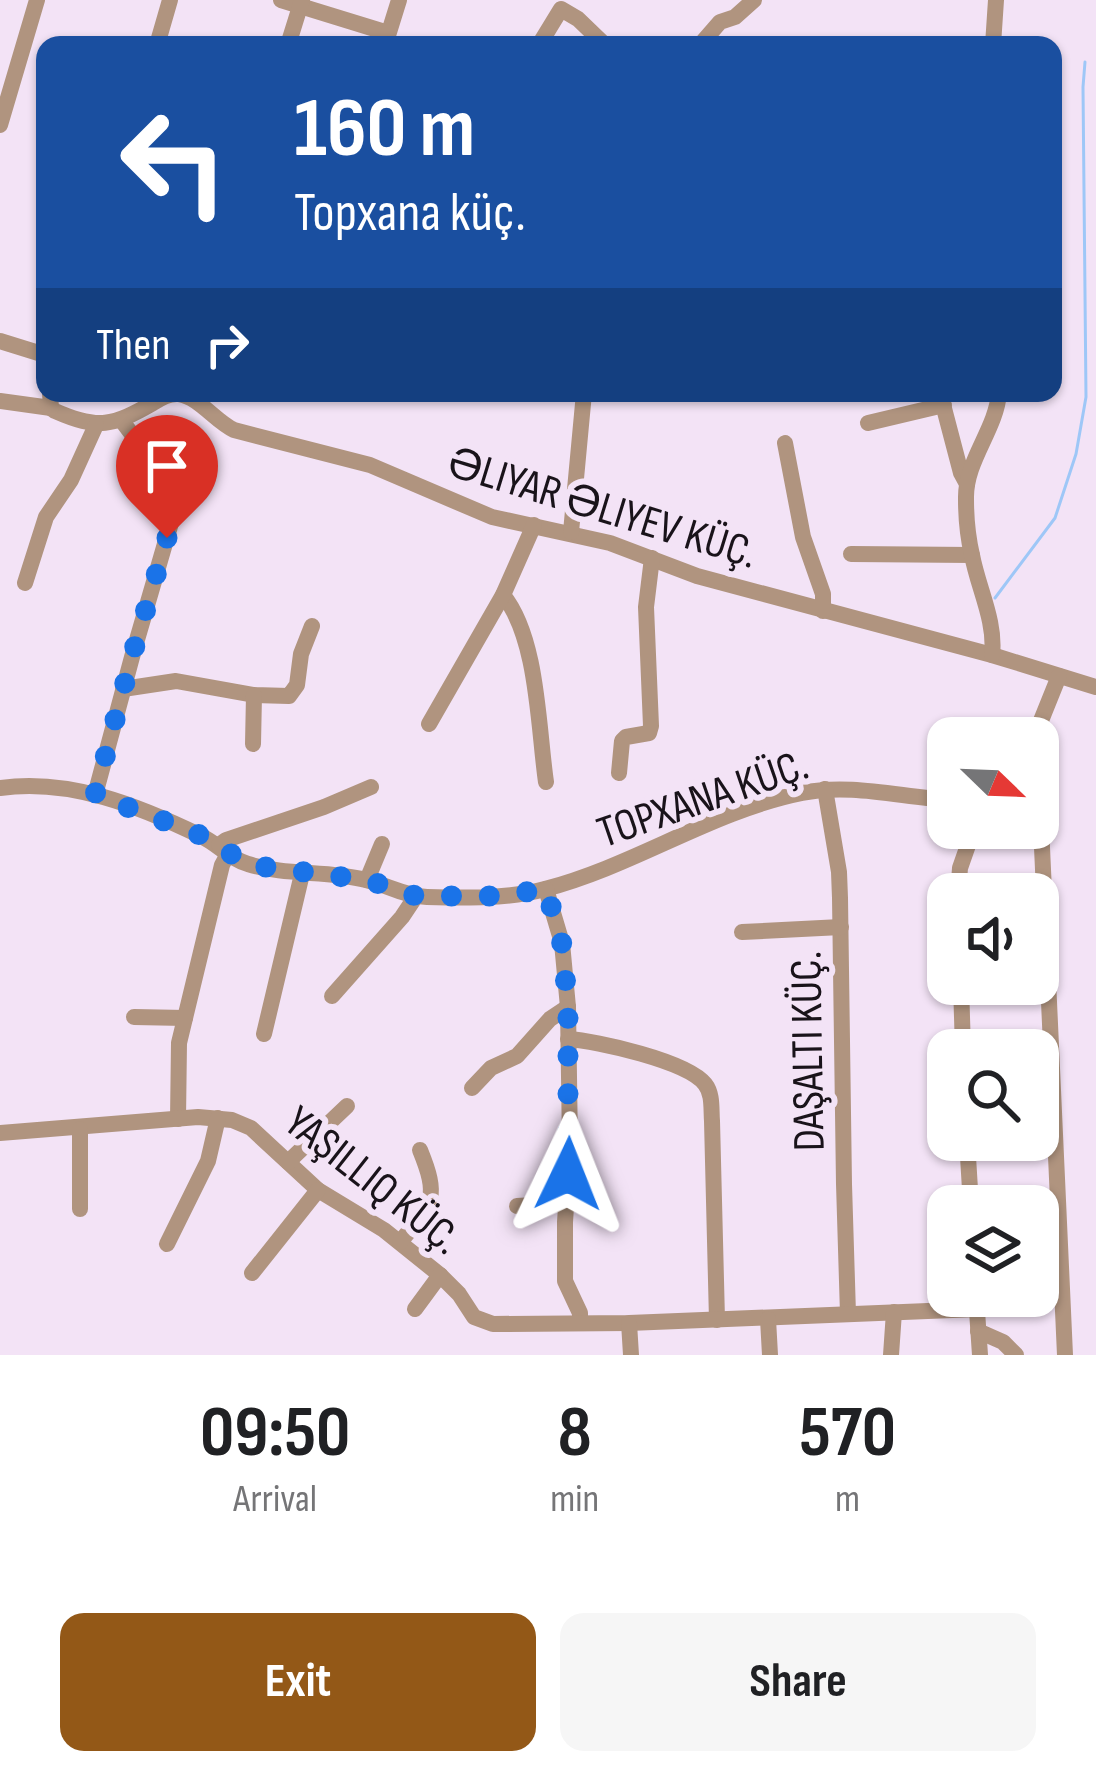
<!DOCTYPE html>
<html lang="en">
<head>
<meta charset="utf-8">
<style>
  :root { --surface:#fff; --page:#f6f6f6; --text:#202124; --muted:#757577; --accent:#935817 }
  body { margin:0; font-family:"Sofia Sans Condensed",sans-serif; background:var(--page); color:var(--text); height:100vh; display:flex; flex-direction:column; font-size:45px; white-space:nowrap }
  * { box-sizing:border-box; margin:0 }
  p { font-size:39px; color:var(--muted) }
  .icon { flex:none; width:66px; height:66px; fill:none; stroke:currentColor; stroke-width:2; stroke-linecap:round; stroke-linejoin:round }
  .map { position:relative; height:1355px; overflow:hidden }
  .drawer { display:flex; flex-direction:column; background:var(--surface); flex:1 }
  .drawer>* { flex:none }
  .banner { position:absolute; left:36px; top:36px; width:1026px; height:366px; border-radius:24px; box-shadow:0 3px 9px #0004; background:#1a4fa0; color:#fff; overflow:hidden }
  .needle { width:78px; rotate:113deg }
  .fabs { position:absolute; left:927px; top:717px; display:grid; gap:24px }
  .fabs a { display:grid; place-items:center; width:132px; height:132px; border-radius:24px; background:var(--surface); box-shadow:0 3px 9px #0004; font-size:60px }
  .pin { position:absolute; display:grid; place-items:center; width:102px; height:102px; color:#fff; margin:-123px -51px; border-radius:50% 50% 50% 0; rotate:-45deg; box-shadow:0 0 12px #0007 }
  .pin .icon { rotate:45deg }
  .me { position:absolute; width:132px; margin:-66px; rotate:2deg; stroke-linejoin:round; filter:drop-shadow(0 0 9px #0008) }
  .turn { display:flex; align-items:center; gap:42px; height:252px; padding:0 60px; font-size:54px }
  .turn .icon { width:156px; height:156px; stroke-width:2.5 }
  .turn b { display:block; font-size:84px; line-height:102px }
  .then { display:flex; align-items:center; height:114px; padding:0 60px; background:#0003; gap:24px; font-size:45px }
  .eta { display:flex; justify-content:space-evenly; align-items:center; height:204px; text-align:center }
  .eta b { font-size:72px; font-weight:700; line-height:84px }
  .action { display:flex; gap:24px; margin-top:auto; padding:24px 60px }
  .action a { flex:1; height:138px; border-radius:24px; background:var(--accent); color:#fff; font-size:48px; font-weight:700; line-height:138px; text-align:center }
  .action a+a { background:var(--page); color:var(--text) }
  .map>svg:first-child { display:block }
</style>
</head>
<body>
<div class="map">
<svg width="1096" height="1355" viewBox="0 0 1096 1355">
  <rect width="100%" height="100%" fill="#f3e3f6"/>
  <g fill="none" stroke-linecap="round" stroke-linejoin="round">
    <path stroke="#9ec7f7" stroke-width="3" d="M 995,598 L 1055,518 L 1076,454 L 1086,397 L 1083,87 L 1085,62"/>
    <g stroke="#b0947f" stroke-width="16">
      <path d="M 281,0 L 388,33"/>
      <path d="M 157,45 L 170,0"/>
      <path d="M 288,45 L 302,0"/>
      <path d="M 385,45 L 399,0"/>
      <path d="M 539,45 L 561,9 L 578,19 L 605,45"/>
      <path d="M 700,45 L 720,22 L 735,17 L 754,0"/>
      <path d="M 993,45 L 996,0"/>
      <path d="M 0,125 L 37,0"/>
      <path d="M 0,341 L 45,355"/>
      <path d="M 50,393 L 51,408 L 55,411 C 98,430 113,426 153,403 C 161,398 169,393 179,394 C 199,397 215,421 234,430 L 370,465 L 492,517 L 610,543 L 697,576 L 992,655 L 1096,687"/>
      <path d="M 940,393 L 961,473 L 967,484"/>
      <path d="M 704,394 L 712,393"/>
      <path d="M 0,401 L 51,408"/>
      <path d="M 868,423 L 944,405"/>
      <path d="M 785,443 L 803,537 L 823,594 L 823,611"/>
      <path d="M 571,532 L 584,393"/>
      <path d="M 851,554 L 972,555"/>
      <path d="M 25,583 L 46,517 L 71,480 L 96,425"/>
      <path d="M 503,595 C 538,638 538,727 546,782"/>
      <path d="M 992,655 C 996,621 978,588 972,555 C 968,538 966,517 966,499 C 965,461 996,430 999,393"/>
      <path d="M 123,689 L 176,681 L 254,695 L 289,696 L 297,685 L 301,654 L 312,626"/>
      <path d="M 429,724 L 503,595 L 534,525"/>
      <path d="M 1034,738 L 1059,676"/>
      <path d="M 253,744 L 254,695"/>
      <path d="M 1038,759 L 1065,1355"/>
      <path d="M 619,773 L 622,741 L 626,737 L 649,733 L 651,726 L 646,607 L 652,558"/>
      <path d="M 0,788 C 70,778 139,806 201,836 C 218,844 230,859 248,864 C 286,876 327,870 366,880 C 387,885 405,896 427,897 C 466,898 508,899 545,889 C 634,866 712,811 802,793 C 850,783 900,797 948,800"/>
      <path d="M 825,789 L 839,872 L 840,898 L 844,1184 L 848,1314"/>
      <path d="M 95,795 L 132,657 L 178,499 L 179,487 L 175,478 L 140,445 L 122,421"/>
      <path d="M 219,845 L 226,840 L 324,807 L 371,787"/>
      <path d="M 367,880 L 382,844"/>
      <path d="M 546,889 L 562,943 L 568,1007 L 570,1146 L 565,1222 L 565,1281 L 580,1313 L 580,1323"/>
      <path d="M 958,894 L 960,868 L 974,828"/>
      <path d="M 742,932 L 841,927"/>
      <path d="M 961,984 L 963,1050"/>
      <path d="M 332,996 L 402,917 L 416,896"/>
      <path d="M 134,1017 L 185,1018"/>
      <path d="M 264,1034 L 302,874"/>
      <path d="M 568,1039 C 597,1041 687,1061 705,1084 C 713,1094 711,1109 712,1121 L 717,1320"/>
      <path d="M 472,1088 L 491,1068 L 517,1056 L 550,1019 L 568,1007"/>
      <path d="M 178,1119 L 179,1043 L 222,865 L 228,854"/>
      <path d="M 0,1133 L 198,1117 L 232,1120 L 251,1128 L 318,1190 L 384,1230 L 440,1275 L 459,1294 L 474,1317 L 493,1324 L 629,1323 L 977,1309"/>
      <path d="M 967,1140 L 971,1206"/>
      <path d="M 288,1162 L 347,1106"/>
      <path d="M 517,1206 L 566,1203"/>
      <path d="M 1038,1207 L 1058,1207"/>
      <path d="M 80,1209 L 80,1129"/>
      <path d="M 400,1242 C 432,1204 440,1199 420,1150"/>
      <path d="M 167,1244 L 208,1161 L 218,1118"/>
      <path d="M 252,1273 L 318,1190"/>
      <path d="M 976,1296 L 980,1355"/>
      <path d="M 415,1309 L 440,1275"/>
      <path d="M 768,1319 L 770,1355"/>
      <path d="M 629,1323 L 631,1355"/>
      <path d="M 978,1331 L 1003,1342 L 1016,1355"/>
      <path d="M 891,1355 L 894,1312"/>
    </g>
  </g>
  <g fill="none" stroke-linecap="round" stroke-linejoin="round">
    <path stroke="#1a73e8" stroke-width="21" stroke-dasharray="0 37.8" d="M 167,538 L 132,656 L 95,795 L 196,833 L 250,865 L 367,880 L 416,896 L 499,896 L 546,889 L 562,944 L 568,1007 L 568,1174"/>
  </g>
  <g text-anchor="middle" stroke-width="12" stroke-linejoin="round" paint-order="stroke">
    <g font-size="45" fill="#19131a" stroke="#f3e3f6">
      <text transform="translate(603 506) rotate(17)" y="16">ƏLIYAR ƏLIYEV KÜÇ.</text>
      <text transform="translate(702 797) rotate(-19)" y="16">TOPXANA KÜÇ.</text>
      <text transform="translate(806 1051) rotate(-91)" y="16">DAŞALTI KÜÇ.</text>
      <text transform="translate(374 1179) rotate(38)" y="16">YAŞILLIQ KÜÇ.</text>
    </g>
  </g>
</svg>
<div class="fabs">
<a><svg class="needle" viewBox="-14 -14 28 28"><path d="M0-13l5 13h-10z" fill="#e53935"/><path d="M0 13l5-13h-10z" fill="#757577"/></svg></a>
<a><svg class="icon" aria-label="sound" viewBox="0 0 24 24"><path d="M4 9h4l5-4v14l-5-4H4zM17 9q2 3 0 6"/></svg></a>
<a><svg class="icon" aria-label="search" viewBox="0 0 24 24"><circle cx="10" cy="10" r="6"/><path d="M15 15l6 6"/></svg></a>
<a><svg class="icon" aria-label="layers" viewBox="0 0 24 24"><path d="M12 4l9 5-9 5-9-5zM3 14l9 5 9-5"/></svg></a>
</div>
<div class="pin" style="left:167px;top:538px;background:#d93025"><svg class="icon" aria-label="arrive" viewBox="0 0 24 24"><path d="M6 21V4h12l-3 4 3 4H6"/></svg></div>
<svg class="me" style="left:568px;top:1174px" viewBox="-20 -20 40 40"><path d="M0-17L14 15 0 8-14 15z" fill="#1a73e8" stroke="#fff" stroke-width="4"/></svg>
<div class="banner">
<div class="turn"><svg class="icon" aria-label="left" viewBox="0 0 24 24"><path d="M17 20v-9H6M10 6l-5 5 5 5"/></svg><div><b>160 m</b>Topxana küç.</div></div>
<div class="then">Then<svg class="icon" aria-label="right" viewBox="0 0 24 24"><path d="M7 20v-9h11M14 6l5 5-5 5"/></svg></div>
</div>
</div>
<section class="drawer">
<div class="eta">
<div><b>09:50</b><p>Arrival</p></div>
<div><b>8</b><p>min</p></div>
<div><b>570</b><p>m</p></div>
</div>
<div class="action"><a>Exit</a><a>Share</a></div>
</section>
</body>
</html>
